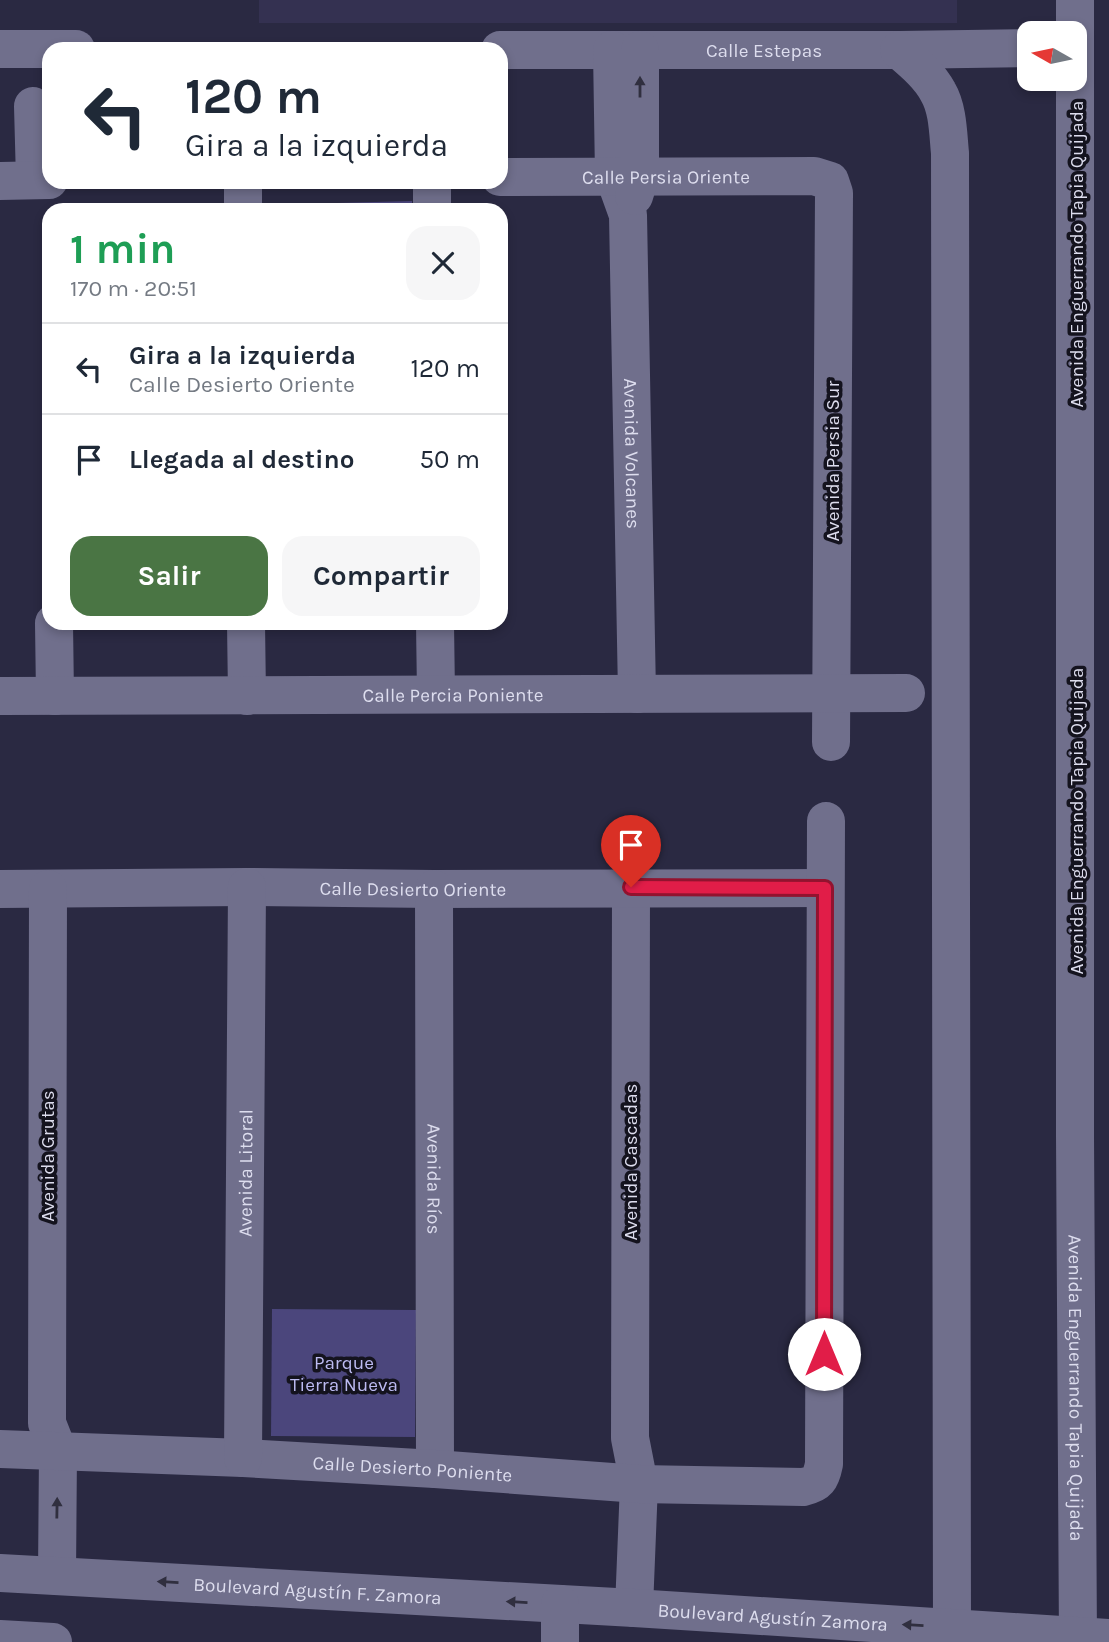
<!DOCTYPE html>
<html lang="es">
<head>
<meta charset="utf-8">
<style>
  :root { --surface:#fff; --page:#f6f6f7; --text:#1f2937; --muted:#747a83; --line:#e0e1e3; --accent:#4a7544 }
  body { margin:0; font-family:Karla,sans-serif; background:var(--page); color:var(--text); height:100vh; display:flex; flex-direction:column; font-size:26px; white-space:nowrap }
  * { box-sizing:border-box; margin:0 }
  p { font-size:23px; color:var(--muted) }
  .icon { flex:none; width:38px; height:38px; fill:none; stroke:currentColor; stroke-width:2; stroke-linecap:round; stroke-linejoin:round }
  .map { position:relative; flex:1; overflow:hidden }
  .sheet { position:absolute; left:42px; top:203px; width:466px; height:427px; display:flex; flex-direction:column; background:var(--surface); border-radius:21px; box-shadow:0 4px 10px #0003 }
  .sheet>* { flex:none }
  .banner { position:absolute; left:42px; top:42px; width:466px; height:147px; border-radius:21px; box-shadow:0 4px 10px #0003; background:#fff; color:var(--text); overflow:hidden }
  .needle { width:46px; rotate:279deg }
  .controls { position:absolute; left:1017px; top:21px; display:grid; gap:14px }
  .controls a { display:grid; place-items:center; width:70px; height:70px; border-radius:14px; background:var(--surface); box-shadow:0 4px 10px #0003; font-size:35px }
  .pin { position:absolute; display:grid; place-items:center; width:60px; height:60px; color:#fff; margin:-72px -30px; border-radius:50% 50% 50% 0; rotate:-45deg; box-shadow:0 0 7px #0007 }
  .pin .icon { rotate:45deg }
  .me { position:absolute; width:77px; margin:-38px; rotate:0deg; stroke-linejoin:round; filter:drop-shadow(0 0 5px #0008) }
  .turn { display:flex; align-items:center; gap:24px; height:147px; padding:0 28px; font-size:32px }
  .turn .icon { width:91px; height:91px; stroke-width:2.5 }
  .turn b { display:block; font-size:49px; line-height:60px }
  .round { display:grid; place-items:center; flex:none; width:74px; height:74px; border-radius:21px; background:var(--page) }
  .headline { display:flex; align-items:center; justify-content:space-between; height:119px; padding:0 28px }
  h1 { font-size:42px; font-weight:700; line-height:52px; color:#1e9e55 }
  .action { display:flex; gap:14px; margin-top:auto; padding:14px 28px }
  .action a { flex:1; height:80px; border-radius:21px; background:var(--accent); color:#fff; font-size:28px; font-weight:700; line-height:80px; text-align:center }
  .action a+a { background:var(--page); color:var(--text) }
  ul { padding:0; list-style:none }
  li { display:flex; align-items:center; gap:21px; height:91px; padding:0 28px; border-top:2px solid var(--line) }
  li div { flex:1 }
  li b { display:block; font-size:26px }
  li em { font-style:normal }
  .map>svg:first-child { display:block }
</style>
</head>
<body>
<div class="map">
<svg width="1109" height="1642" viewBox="0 0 1109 1642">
  <rect width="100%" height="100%" fill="#2a2942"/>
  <rect fill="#343151" x="259" y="0" width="698" height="23"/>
  <g fill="#4b467c">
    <path d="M 412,201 L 412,210 L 262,210 L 262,205 Z"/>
    <path d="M 272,1309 L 416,1310 L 415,1437 L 271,1436 Z"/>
  </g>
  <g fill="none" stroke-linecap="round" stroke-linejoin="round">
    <g stroke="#706f8c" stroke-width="38">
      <path id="s1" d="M 1075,0 L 1075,1136 L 1078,1642"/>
      <path d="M 0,49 L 76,49"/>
      <path id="s2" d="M 500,50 L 899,50 L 1029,48"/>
      <path id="s3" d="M 612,50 L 614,176 L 628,215 L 637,694"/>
      <path d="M 899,50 C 913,62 929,75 938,92 C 948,109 948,133 950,153 L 952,1642"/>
      <path d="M 33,106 L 35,180"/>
      <path id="s4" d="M 500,177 L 814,176 L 830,181 L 834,193 L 831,742"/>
      <path d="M 0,181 L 49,180"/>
      <path d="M 243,182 L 243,210"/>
      <path d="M 432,182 L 432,210"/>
      <path d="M 634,196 L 640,177 L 640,50"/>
      <path d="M 54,623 L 55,696"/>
      <path d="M 246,623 L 247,696"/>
      <path d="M 435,623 L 436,694"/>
      <path id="s5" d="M 0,696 L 906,693"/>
      <path d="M 631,887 L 630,1438 L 639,1484 L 634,1608"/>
      <path id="s6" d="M 0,889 L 247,887 L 434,889 L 825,888"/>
      <path d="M 48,889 L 47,1423 L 58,1451 L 57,1576"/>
      <path id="s7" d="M 434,889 L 435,1469"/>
      <path id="s8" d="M 0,1449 L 243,1458 L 435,1469 L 639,1484 L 803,1487 C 818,1484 821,1479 824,1464 L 826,821"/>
      <path id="s9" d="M 243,1458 L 247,887"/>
      <path id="s10" d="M 0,1573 L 634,1608 L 1109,1638"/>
      <path d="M 0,1639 L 53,1642"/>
      <path d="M 560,1642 L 560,1604"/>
    </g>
  </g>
  <defs><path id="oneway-solid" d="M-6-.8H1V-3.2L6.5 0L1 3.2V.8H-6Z" transform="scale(1.75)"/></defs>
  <g fill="#302f3f">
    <use href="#oneway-solid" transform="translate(640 87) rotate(-90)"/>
    <use href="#oneway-solid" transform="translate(57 1508) rotate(-89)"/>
    <use href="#oneway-solid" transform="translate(168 1582) rotate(-177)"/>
    <use href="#oneway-solid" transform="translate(517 1602) rotate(-177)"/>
    <use href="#oneway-solid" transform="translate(913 1625) rotate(-177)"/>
  </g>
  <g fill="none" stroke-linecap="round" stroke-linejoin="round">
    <g stroke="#92132f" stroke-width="18">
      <path id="route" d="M 631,887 L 825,888 L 824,1354"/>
    </g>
    <use href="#route" stroke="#e11d48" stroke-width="12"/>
  </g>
  <g text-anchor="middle" stroke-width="7" stroke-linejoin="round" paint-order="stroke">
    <g font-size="19" fill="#dde" stroke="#14131e">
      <text dy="7" stroke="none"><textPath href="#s2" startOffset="264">Calle Estepas</textPath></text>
      <text dy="7" stroke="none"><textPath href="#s4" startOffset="166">Calle Persia Oriente</textPath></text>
      <text transform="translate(1076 254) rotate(-90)" y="7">Avenida Enguerrando Tapia Quijada</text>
      <text dy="7" stroke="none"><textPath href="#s3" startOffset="406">Avenida Volcanes</textPath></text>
      <text transform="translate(832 461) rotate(-90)" y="7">Avenida Persia Sur</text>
      <text dy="7" stroke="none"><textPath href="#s5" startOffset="453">Calle Percia Poniente</textPath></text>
      <text transform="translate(1076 821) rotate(-90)" y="7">Avenida Enguerrando Tapia Quijada</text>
      <text dy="7" stroke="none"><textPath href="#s6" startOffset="413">Calle Desierto Oriente</textPath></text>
      <text transform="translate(47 1156) rotate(-90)" y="7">Avenida Grutas</text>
      <text transform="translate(630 1162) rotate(-90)" y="7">Avenida Cascadas</text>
      <text dy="7" stroke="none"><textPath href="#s9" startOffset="285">Avenida Litoral</textPath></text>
      <text dy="7" stroke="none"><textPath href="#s7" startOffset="290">Avenida Ríos</textPath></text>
      <text dy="7" stroke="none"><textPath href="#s1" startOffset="1388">Avenida Enguerrando Tapia Quijada</textPath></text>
      <text dy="7" stroke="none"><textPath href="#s8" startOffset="413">Calle Desierto Poniente</textPath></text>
      <text dy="7" stroke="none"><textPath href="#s10" startOffset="318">Boulevard Agustín F. Zamora</textPath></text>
      <text dy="7" stroke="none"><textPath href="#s10" startOffset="774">Boulevard Agustín Zamora</textPath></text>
    </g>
    <g font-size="19" fill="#bdbbf2" stroke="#14131e">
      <text x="344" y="1369">Parque<tspan x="344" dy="22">Tierra Nueva</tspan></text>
    </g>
  </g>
</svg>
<div class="controls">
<a><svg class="needle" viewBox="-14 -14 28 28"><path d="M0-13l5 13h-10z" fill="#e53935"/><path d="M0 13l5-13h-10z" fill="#747a83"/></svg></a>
</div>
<div class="pin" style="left:631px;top:887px;background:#d93025"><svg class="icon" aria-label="arrive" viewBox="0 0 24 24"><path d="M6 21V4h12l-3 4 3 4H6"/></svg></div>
<svg class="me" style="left:824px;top:1354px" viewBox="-20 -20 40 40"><circle r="19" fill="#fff"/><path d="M0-13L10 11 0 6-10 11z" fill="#e11d48"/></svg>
<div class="banner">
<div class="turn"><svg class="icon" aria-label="left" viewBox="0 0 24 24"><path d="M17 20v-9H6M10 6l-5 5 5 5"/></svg><div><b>120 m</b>Gira a la izquierda</div></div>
</div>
<section class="sheet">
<div class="headline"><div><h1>1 min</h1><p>170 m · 20:51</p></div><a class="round"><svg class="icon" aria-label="close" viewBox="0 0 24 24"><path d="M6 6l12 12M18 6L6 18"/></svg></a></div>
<ul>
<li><svg class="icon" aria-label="left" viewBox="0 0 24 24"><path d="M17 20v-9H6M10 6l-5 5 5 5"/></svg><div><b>Gira a la izquierda</b><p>Calle Desierto Oriente</p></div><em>120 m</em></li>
<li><svg class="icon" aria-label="arrive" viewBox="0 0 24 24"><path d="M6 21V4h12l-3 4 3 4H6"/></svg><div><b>Llegada al destino</b></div><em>50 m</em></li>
</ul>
<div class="action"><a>Salir</a><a>Compartir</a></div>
</section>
</div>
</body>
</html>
